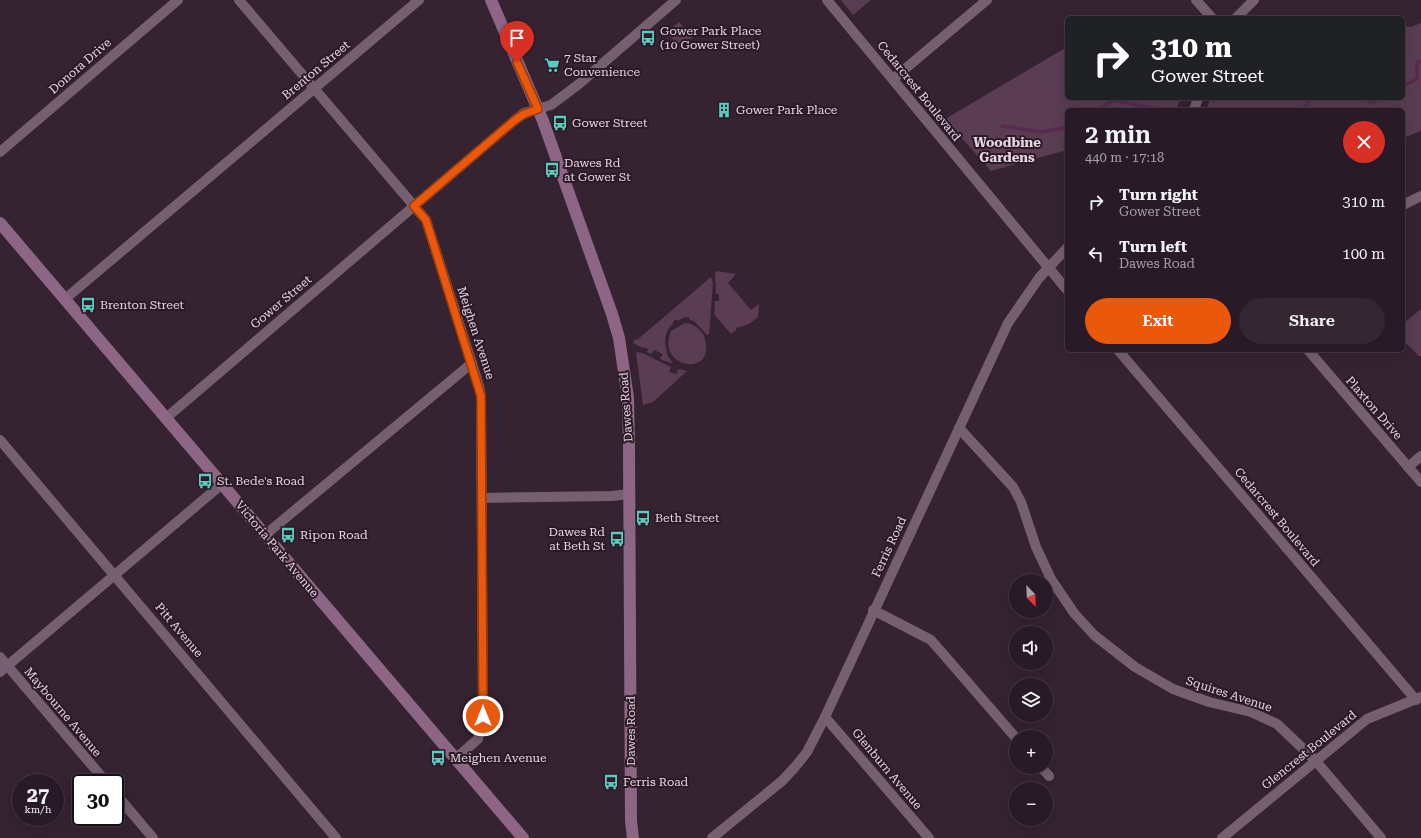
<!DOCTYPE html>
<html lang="en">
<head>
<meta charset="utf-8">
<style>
  :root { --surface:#281a26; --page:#342732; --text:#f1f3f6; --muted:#a5a1a7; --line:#443843; --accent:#ea580c }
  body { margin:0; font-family:"Roboto Serif",serif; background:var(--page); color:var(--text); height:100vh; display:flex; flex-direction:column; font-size:15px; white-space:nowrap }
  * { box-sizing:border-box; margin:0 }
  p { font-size:13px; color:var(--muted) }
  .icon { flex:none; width:22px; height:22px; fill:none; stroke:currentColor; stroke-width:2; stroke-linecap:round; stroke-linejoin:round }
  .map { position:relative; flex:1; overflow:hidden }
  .side { position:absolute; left:1065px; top:108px; width:340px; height:244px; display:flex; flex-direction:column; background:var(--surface); border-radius:6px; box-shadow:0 4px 16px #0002,0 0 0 1px var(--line) }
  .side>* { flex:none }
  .top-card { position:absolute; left:1065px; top:16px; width:340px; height:84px; border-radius:6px; box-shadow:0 4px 16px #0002,0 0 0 1px var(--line); background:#202124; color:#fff; overflow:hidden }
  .needle { width:26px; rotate:157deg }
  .tools { position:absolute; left:1009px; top:574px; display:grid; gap:8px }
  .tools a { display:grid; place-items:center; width:44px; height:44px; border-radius:50%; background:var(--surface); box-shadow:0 4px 16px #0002,0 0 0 1px var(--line); font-size:20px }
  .speed { position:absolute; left:12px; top:774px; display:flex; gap:8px; font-size:20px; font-weight:700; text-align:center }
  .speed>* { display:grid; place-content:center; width:52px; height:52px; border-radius:50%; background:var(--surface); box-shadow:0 4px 16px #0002,0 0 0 1px var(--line); line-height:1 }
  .speed small { font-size:10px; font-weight:400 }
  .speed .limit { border:2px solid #111; border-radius:6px; background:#fff; color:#111 }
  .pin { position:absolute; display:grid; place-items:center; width:34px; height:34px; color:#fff; margin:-41px -17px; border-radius:50% 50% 50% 0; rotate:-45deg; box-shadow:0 0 4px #0007 }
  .pin .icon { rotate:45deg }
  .me { position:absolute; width:44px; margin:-22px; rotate:0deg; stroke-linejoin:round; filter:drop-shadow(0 0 3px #0008) }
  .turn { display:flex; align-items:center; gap:14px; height:84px; padding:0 20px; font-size:18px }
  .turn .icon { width:52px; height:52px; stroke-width:2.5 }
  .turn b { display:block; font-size:28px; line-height:34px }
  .round { display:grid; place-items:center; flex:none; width:42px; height:42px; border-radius:21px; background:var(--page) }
  .overview { display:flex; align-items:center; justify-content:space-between; height:68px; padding:0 20px }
  h1 { font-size:24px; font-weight:600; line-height:30px }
  .primary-button { display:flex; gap:8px; margin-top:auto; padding:8px 20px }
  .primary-button a { flex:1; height:46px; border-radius:24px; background:var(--accent); color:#fff; font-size:16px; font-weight:600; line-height:46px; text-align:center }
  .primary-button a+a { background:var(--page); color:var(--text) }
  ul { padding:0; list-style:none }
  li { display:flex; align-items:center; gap:12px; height:52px; padding:0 20px }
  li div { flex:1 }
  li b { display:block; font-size:15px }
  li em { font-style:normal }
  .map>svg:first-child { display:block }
</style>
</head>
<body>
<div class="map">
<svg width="1421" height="838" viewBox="0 0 1421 838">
  <rect width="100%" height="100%" fill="#362332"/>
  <g fill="#5a3d53">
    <path d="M 841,0 L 871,0 L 853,15 Z"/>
    <path d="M 679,22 L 693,37 L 680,48 L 667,32 Z"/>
    <path d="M 1421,23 L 1421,131 L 1403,138 L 1403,110 L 1207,110 L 1210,98 L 1403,98 L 1403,26 L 1411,27 Z"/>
    <path d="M 1067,47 L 1067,98 L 1181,98 L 1176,110 L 1067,110 L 1067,150 L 991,171 L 945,119 Z"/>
    <path d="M 717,271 L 736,274 L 728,283 L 751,310 L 759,304 L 758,317 L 749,324 L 736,328 L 736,330 L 731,334 L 714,314 L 715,301 L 719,301 L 719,294 L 716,294 L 715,273 Z"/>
    <path d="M 711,277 L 713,283 L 709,334 L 707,335 L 694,321 L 690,320 L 690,318 L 685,317 L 678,321 L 677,319 L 673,322 L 673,324 C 664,331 664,342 667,352 L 666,353 L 673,364 L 660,359 L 663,354 L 654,350 L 651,354 L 647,352 L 648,349 L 644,347 L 643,348 L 633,343 L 635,339 L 637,340 Z"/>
    <path d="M 1421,309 L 1421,356 L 1419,356 L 1403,340 L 1403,324 Z"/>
    <path d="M 685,323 C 692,323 699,328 703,334 C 705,338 706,342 706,346 C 709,377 656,366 671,331 Z"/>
    <path d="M 636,352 L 642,353 L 671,367 L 669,372 L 677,374 L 678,369 L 687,371 L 653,402 L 643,405 Z"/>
  </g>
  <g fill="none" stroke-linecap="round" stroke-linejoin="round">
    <g stroke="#582b50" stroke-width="3.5">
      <path d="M 1403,86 L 1417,79 L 1417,63 L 1421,61"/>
      <path d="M 1363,98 L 1372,103 L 1381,98"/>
      <path d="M 1098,110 L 1113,100 L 1163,110"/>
      <path d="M 1302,110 L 1312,98"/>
      <path d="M 1002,126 L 1041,132 L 1067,127"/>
    </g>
    <g stroke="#765f71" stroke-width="10">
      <path d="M 239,0 L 426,220 L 479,386 L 481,396 L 483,716 L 478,739 L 455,759"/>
      <path d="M 827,0 L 1067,290"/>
      <path d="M 1196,0 L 1212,18"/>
      <path d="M 1236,18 L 1254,0"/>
      <path d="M 893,79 L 987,0"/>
      <path d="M 1194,110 L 1198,98"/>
      <path d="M 0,152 L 178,0"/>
      <path d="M 1403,205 L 1421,196"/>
      <path d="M 65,299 L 419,0"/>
      <path d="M 1118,350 L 1416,700"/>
      <path d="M 1308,350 L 1421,482"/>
      <path d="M 166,418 L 515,120 L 524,113 L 551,105 L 579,84 L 676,0"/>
      <path d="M 959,428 L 1013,487 L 1021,502 L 1036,547 L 1051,579 L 1074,613 L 1094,635 L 1135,667 L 1173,689 L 1209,702 L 1251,712 L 1277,724 L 1315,760 L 1381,838"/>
      <path d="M 0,440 L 336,838"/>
      <path d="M 1408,467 L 1421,456"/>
      <path d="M 482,498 L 612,496 L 629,494"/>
      <path d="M 265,535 L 472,363"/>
      <path d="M 873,610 L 931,640 L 1016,738"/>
      <path d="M 0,657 L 107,783"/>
      <path d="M 0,672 L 222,484"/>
      <path d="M 825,717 L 929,838"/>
      <path d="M 1041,767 L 1049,776"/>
      <path d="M 115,793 L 153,838"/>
      <path d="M 712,838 L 782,781 L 795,767 L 807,752 L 825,717 L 1008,323 L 1039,278 L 1067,248"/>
      <path d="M 1222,838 L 1367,719 L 1421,697"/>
    </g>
    <g stroke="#8c6684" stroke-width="12">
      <path d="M 491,0 L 543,121 L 612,314 L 619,338 L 628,398 L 629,446 L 631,821 L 633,838"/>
      <path d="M 0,223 L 523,838"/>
    </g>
  </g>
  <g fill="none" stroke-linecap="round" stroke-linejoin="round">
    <g stroke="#983908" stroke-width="10">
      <path id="route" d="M 483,716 L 481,396 L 426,220 L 414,206 L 515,120 L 524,114 L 538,109 L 517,62"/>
    </g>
    <use href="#route" stroke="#ea580c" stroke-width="7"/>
  </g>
  <defs>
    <g id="bus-bare" transform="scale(1.2)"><path d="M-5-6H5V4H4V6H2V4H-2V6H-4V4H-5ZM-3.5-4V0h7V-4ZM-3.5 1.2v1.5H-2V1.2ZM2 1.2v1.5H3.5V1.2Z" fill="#58cec0" stroke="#2c1928" stroke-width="2.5" paint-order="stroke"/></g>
    <g id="supermarket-bare" transform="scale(1.2)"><path d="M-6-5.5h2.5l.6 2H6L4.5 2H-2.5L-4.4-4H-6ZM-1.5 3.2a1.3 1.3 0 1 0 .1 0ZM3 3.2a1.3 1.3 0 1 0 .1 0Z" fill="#58cec0" stroke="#2c1928" stroke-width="2.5" paint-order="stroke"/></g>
    <g id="building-bare" transform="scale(1.2)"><path d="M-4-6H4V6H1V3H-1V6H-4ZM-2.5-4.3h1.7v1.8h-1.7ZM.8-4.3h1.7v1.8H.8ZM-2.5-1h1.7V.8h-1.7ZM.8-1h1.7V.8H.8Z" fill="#58cec0" stroke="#2c1928" stroke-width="2.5" paint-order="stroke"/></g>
  </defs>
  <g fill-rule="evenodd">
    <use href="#bus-bare" x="648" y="38"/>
    <use href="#supermarket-bare" x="552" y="65"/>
    <use href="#building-bare" x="724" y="110"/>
    <use href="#bus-bare" x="560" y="123"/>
    <use href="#bus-bare" x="552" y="170"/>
    <use href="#bus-bare" x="88" y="305"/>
    <use href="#bus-bare" x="205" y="481"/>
    <use href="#bus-bare" x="643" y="518"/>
    <use href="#bus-bare" x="288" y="535"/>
    <use href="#bus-bare" x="617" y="539"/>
    <use href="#bus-bare" x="438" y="758"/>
    <use href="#bus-bare" x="611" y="782"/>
  </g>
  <g text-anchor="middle" stroke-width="4" stroke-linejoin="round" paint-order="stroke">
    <g font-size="12" fill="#e5d7e1" stroke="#2c1928" text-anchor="start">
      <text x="660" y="35">Gower Park Place<tspan x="660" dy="14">(10 Gower Street)</tspan></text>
      <text x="564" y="62">7 Star<tspan x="564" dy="14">Convenience</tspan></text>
      <text x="736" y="114">Gower Park Place</text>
      <text x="572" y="127">Gower Street</text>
      <text x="564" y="167">Dawes Rd<tspan x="564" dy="14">at Gower St</tspan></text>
      <text x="100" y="309">Brenton Street</text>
      <text x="217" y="485">St. Bede's Road</text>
      <text x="655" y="522">Beth Street</text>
      <text x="605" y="536" text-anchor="end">Dawes Rd<tspan x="605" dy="14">at Beth St</tspan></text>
      <text x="300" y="539">Ripon Road</text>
      <text x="450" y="762">Meighen Avenue</text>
      <text x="623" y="786">Ferris Road</text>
    </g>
    <g font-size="12" fill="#e5d7e1" stroke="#2c1928">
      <text transform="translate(80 66) rotate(-41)" y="4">Donora Drive</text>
      <text transform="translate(316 70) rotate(-40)" y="4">Brenton Street</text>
      <text transform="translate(919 91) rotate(51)" y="4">Cedarcrest Boulevard</text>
      <text transform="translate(281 302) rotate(-40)" y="4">Gower Street</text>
      <text transform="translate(476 333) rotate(72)" y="4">Meighen Avenue</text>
      <text transform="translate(626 407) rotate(-94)" y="4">Dawes Road</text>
      <text transform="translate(1374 408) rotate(49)" y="4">Plaxton Drive</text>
      <text transform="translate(1277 517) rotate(50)" y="4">Cedarcrest Boulevard</text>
      <text transform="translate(889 547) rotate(-65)" y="4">Ferris Road</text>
      <text transform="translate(277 549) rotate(50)" y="4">Victoria Park Avenue</text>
      <text transform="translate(179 630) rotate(50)" y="4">Pitt Avenue</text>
      <text transform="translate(1229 694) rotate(18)" y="4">Squires Avenue</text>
      <text transform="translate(63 712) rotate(50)" y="4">Maybourne Avenue</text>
      <text transform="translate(631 731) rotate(-90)" y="4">Dawes Road</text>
      <text transform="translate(1309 750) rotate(-39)" y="4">Glencrest Boulevard</text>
      <text transform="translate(887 769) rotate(50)" y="4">Glenburn Avenue</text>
    </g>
    <g font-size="13" font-weight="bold" fill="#e5d7e1" stroke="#2c1928">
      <text x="1007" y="147">Woodbine<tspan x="1007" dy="15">Gardens</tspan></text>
    </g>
  </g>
</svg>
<div class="tools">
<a><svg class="needle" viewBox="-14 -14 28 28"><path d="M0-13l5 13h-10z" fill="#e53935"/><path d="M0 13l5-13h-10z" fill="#a5a1a7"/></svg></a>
<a><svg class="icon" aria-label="sound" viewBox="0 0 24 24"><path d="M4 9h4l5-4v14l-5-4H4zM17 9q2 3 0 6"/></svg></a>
<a><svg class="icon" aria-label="layers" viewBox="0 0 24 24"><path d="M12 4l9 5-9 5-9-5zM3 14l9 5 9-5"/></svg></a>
<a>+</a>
<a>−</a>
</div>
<div class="speed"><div>27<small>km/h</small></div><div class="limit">30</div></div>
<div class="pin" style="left:517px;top:62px;background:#d93025"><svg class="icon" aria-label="arrive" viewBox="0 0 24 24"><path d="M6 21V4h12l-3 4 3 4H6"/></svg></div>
<svg class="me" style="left:483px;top:716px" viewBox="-20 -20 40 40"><circle r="17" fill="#ea580c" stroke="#fff" stroke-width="3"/><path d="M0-11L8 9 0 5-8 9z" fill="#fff"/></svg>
<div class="top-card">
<div class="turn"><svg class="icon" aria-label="right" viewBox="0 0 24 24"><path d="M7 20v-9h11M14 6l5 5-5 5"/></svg><div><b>310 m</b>Gower Street</div></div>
</div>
<section class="side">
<div class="overview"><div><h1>2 min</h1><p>440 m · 17:18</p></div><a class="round" style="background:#d93025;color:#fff"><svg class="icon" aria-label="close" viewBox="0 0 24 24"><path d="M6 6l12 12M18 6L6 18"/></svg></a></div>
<ul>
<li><svg class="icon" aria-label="right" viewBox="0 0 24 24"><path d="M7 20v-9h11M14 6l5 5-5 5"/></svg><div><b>Turn right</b><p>Gower Street</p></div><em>310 m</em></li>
<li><svg class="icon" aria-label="left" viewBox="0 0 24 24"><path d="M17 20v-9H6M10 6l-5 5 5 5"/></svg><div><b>Turn left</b><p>Dawes Road</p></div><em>100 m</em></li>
</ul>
<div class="primary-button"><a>Exit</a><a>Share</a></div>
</section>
</div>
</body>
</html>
